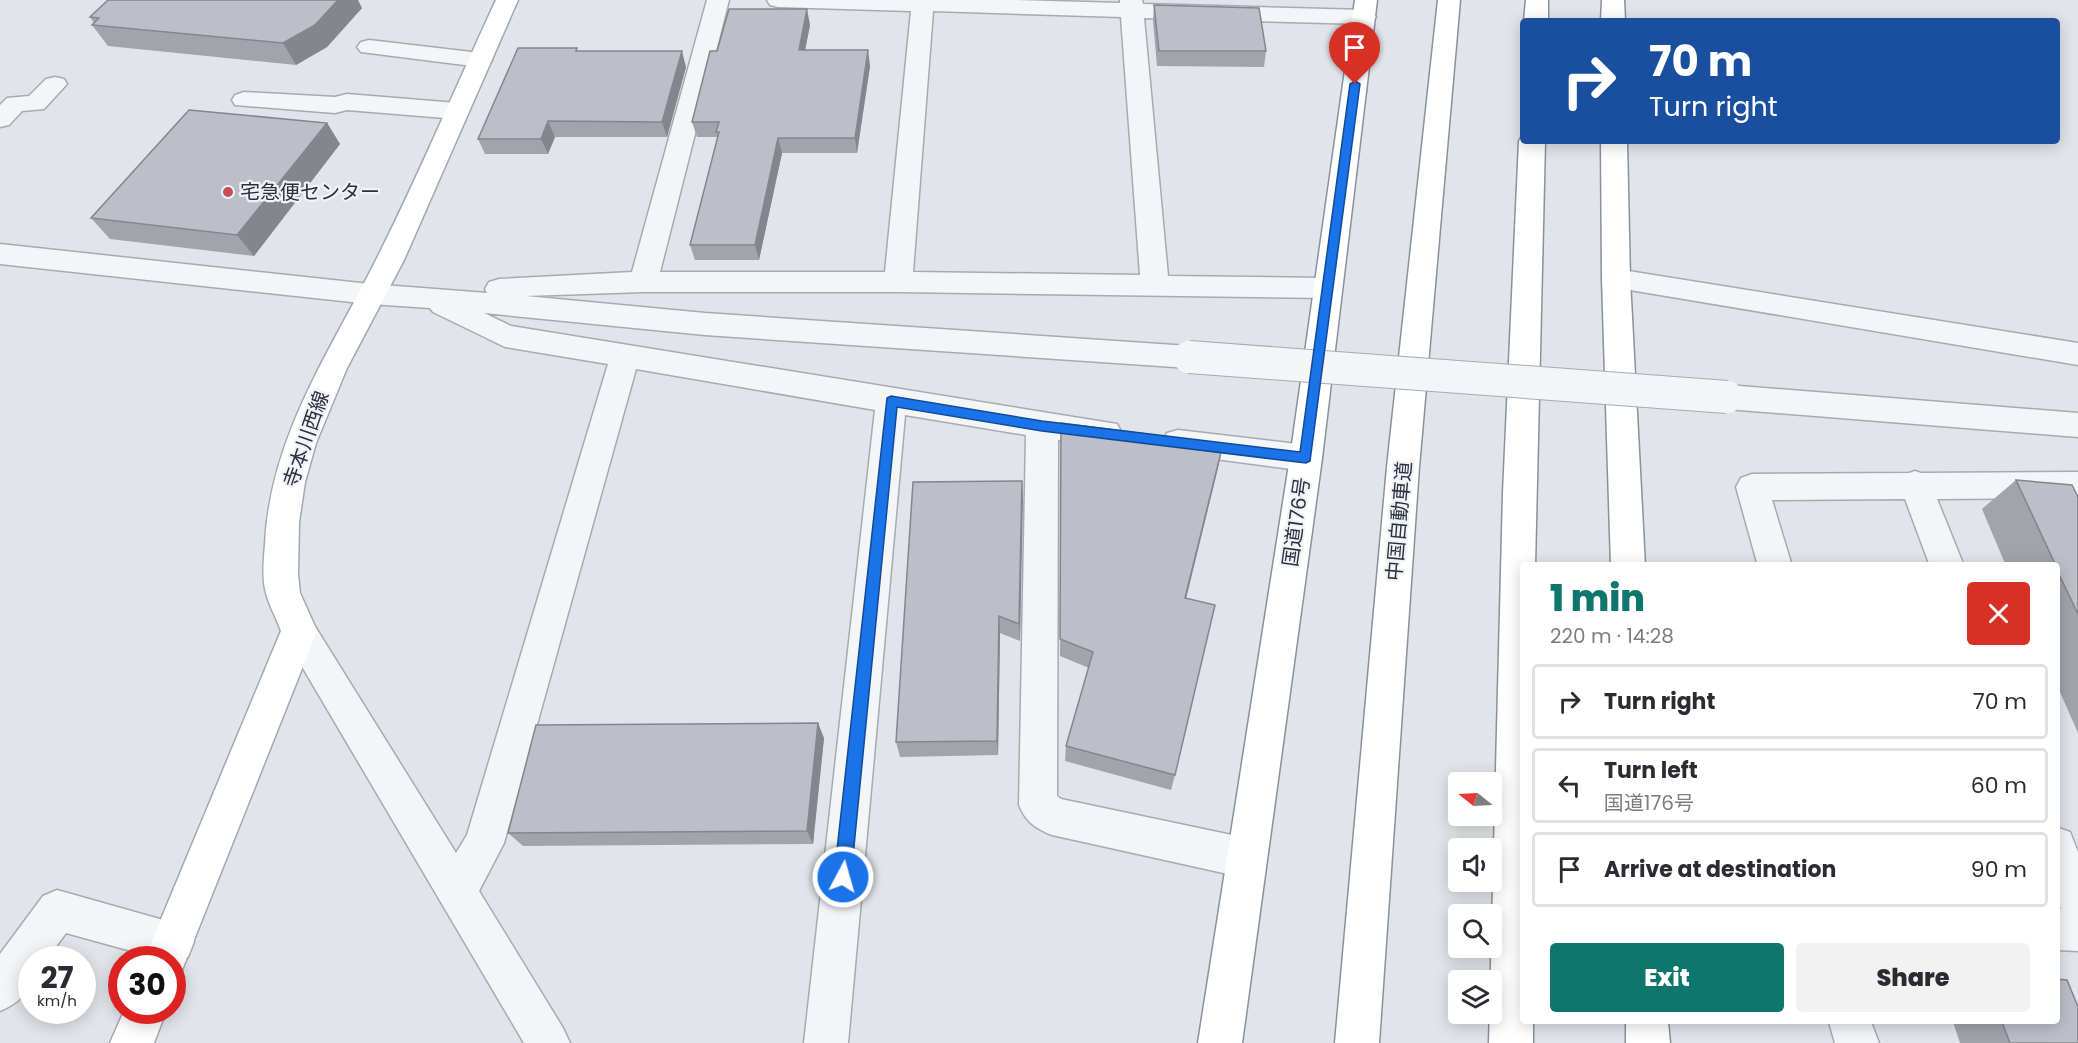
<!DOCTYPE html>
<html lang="en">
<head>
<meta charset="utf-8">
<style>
  :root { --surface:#fff; --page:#f2f2f3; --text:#2b2b33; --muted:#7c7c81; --line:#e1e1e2; --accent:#0f766e }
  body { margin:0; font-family:Poppins,"Noto Sans JP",sans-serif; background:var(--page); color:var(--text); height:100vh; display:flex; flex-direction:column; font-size:22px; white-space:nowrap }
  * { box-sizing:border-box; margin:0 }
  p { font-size:20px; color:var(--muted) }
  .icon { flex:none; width:33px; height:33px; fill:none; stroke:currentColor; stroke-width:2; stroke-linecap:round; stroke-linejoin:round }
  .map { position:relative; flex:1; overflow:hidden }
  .side { position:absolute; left:1520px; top:562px; width:540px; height:462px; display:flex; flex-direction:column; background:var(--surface); border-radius:6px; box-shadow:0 3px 15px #0003 }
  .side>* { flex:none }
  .top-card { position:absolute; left:1520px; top:18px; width:540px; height:126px; border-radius:6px; box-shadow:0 3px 15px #0003; background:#1a4fa0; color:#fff; overflow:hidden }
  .needle { width:39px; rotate:288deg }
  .tools { position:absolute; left:1448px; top:772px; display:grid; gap:12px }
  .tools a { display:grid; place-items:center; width:54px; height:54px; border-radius:6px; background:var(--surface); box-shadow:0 3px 15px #0003; font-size:30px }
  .speed { position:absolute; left:18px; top:946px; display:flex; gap:12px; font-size:30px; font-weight:700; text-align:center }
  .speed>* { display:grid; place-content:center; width:78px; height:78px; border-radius:50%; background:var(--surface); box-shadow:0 3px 15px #0003; line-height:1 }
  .speed small { font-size:15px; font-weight:400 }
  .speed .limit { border:9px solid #d22; background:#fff; color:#111 }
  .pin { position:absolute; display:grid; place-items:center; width:51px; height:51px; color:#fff; margin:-62px -26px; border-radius:50% 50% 50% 0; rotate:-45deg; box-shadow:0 0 6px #0007 }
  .pin .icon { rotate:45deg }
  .me { position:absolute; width:66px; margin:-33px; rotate:6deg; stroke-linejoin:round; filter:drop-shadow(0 0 4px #0008) }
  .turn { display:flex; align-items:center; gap:21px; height:126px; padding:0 30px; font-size:27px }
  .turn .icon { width:78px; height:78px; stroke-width:2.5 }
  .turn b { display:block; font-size:42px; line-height:51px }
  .round { display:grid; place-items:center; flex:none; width:63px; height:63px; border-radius:6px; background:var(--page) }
  .headline { display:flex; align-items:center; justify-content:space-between; height:102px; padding:0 30px }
  h1 { font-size:36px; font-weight:800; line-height:45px; color:var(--accent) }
  .primary-button { display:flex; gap:12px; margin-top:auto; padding:12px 30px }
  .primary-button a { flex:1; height:69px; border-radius:6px; background:var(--accent); color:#fff; font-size:24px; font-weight:800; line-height:69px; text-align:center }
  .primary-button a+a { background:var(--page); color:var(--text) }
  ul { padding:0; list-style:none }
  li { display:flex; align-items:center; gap:18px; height:75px; margin:0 12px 9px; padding:0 18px; border:3px solid var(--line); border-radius:6px }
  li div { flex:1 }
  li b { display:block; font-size:22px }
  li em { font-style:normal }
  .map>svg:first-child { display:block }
</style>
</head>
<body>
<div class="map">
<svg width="2078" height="1043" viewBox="0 0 2078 1043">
  <rect width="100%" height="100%" fill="#e1e4e9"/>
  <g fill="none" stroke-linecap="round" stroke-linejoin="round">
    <g stroke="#a6aab3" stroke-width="3">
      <g id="minor">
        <path d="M 707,0 L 729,0 L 660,272 L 885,272 L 911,11 L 778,7 L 770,5 L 767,0 L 1015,0 L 1120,3 L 1120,0 L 1142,0 L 1143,4 L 1364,10 L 1372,12 L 1376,17 L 1372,22 L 1364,24 L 1144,18 L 1168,276 L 1327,278 L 1337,281 L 1341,288 L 1337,295 L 1327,298 L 898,292 L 643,292 L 526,296 L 705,313 L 1189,346 L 1200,349 L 1204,357 L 1200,365 L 1189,368 L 705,335 L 484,313 L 511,326 L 1117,424 L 1122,433 L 1117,442 L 1106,445 L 1058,440 L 1057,796 L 1061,799 L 1246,838 L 1260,844 L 1266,858 L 1260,872 L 1246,878 L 1052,835 C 1035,828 1026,822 1019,805 L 1026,435 L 905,415 L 848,1043 L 804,1043 L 875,410 L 636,369 L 504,843 L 479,891 L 563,1028 L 570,1043 L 524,1043 L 281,631 L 287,620 L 299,615 L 311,620 L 456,853 L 467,835 L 608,364 L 505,347 L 433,312 L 430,308 L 370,304 L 0,264 L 0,244 L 370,284 L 487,293 L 485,289 L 489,282 L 499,279 L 632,272 ZM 933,11 L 1121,17 L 1140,275 L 913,272 Z"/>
        <path d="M 369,40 L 480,53 L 488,55 L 492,60 L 488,65 L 480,67 L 361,52 L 357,47 L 361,42 Z"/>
        <path d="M 55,77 L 64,79 L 67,84 L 44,109 L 22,111 L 9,125 L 0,127 L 0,105 L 7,98 L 29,96 L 46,79 Z"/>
        <path d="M 244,92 L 335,97 L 347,94 L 457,103 L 466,105 L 469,111 L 466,117 L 457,119 L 347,110 L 335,113 L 235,105 L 232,100 L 235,95 Z"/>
        <path d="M 1616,269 L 2078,343 L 2078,365 L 1606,286 L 1602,279 L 1606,272 Z"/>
        <path d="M 1727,385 L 2078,413 L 2078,437 L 1727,409 L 1716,405 L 1712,397 L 1716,389 Z"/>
        <path d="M 1178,430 L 1306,445 L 1317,449 L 1322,458 L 1317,467 L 1306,471 L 1178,454 L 1167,451 L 1162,442 L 1167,433 Z"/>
        <path d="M 1915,471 L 1921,473 L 2078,472 L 2078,498 L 1937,499 L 1964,566 L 1930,566 L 1905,499 L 1772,500 L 1792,566 L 1758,566 L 1736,487 L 1741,478 L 1752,474 L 1909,473 Z"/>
        <path d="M 2056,827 L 2070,832 L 2078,852 L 2078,951 L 2056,950 L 2056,909 L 2061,909 L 2056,898 Z"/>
        <path d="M 57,890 L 188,927 L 194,942 L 188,957 L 173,963 L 172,960 L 164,960 L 66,933 L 46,960 L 32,960 C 32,987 26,1000 0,1011 L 0,954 L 43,896 Z"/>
        <path d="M 1829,1022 L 1871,1022 L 1879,1043 L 1835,1043 Z"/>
      </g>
    </g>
    <g stroke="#a1a7b4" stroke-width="3">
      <g id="major">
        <path d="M 496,0 L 518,0 L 404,260 L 347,368 L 316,443 L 305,482 L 299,522 L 298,574 L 300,593 L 317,631 L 180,975 L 172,978 L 172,960 L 144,960 L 281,631 C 276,617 268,604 265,589 C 262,574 264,558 265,544 C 270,437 330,352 376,260 C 419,175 456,86 496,0 Z"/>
        <path d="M 124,1011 L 166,1011 L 154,1043 L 110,1043 Z"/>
      </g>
    </g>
    <g stroke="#89909f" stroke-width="3">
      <g id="highway">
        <path d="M 1355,0 L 1377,0 L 1322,458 L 1242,1043 L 1198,1043 L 1290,458 Z"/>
        <path d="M 1438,0 L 1460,0 L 1419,467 L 1379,1043 L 1335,1043 L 1387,467 Z"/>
        <path d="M 1526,0 L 1548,0 L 1548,21 L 1524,21 Z"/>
        <path d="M 1602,0 L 1624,0 L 1625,21 L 1601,21 Z"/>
        <path d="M 1522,136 L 1522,141 L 1545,141 L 1535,566 L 1522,566 L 1522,1022 L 1533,1022 L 1533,1043 L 1489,1043 L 1503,493 L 1519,141 Z"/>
        <path d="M 1601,141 L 1627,141 L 1630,279 L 1645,566 L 1611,566 L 1602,279 Z"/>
        <path d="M 1626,1022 L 1668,1022 L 1670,1043 L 1626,1043 Z"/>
      </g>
    </g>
    <use href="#minor" fill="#f4f5f7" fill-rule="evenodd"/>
    <use href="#major" fill="#fff" fill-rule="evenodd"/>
    <use href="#highway" fill="#fff" fill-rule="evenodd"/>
    <g stroke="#a6aab3" stroke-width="34" stroke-linecap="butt">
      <path id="minor-bridge" d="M 1189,357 L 1727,397"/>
    </g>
    <use href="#minor-bridge" stroke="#f4f5f7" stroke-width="32"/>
  </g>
  <g fill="#a2a4ac">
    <path d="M 1154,5 L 1266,51 L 1264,67 L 1157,66 L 1153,21 Z"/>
    <path d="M 362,8 L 327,47 L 296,65 L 108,46 L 92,25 L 94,23 L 90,17 Z"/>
    <path d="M 810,25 L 805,50 L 870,66 L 857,153 L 782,153 L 759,260 L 695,260 L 690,245 L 718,138 L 718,137 L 697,137 L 692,122 L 717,51 Z"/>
    <path d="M 578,51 L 686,67 L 667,137 L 555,137 L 548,154 L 485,154 L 478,139 Z"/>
    <path d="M 327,123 L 340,144 L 254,256 L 110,239 L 91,218 Z"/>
    <path d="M 1061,443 L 1223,444 L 1186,598 L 1175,775 L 1171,790 L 1065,761 L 1066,746 L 1089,668 L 1060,656 Z"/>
    <path d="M 2016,480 L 2078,497 L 2078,733 L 2056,683 L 2056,566 L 2006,566 L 1982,509 Z"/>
    <path d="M 1022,481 L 1020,641 L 1000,633 L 998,755 L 900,757 L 896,742 Z"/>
    <path d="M 824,738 L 813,844 L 523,846 L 508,833 Z"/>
    <path d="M 1953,1022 L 2056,1022 L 2078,1043 L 1960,1043 Z"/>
  </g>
  <g fill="#84868c">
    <path d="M 338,0 L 358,0 L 362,8 L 327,47 L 296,65 L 283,43 Z"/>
    <path d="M 807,9 L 810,25 L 802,66 L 799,50 Z"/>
    <path d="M 868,50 L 870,66 L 857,153 L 855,138 Z"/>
    <path d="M 682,51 L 686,67 L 667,137 L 662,122 Z"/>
    <path d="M 548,121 L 555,137 L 548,154 L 541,139 Z"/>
    <path d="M 327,123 L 340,144 L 254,256 L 237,235 Z"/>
    <path d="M 778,138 L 782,153 L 759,260 L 755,245 Z"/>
    <path d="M 1223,444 L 1219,464 L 1182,615 L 1185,598 Z"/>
    <path d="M 1022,481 L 1023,500 L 1020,641 L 1019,624 Z"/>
    <path d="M 999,616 L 1000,633 L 998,755 L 997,741 Z"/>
    <path d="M 818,723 L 824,738 L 813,844 L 807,831 Z"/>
  </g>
  <g fill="#bcbfc8" stroke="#84868c" stroke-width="1.5">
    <path d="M 108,0 L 338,0 L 315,25 L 283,43 L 92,25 L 99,18 L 90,17 Z"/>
    <path d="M 1154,5 L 1259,8 L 1266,51 L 1159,51 Z"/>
    <path d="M 729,9 L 807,9 L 799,50 L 868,50 L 855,138 L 778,138 L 755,245 L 690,245 L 719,132 L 716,132 L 719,122 L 692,122 L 710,51 L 717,51 Z"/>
    <path d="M 518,48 L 577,48 L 576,51 L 682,51 L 662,122 L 548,121 L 541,139 L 478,139 Z"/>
    <path d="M 189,110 L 327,123 L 237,235 L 91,218 Z"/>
    <path d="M 1061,423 L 1223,444 L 1185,598 L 1215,605 L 1175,775 L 1066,746 L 1093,652 L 1060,639 Z"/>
    <path d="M 2016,480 L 2072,485 L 2078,497 L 2078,614 L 2056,568 L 2056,566 Z"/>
    <path d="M 1022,481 L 1019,624 L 999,616 L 997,741 L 896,742 L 913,482 Z"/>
    <path d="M 818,723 L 807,831 L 508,833 L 536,725 Z"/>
    <path d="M 2056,979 L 2067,980 L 2078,1007 L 2078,1043 L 2010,1043 L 2002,1022 L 2056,1022 Z"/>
  </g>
  <path fill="#1a73e8" stroke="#114b97" stroke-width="1.5" d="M 1355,81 L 1360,84 L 1310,461 L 1306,463 L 1042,431 L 897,407 L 851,877 L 848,882 L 843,885 L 837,882 L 834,877 L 887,398 L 891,396 L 1042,421 L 1300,452 L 1350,84 Z"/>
  <circle fill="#c64e56" stroke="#f1f3f7" stroke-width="2" cx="228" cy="192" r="6"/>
  <g text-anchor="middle" stroke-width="4.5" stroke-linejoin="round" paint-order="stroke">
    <g font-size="20" fill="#2a3040" stroke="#f1f3f7" text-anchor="start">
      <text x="240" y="199">宅急便センター</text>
    </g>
    <g font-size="20" fill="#2a3040" stroke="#f1f3f7">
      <text transform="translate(306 439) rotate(-71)" y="7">寺本川西線</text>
      <text transform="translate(1399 521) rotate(-85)" y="7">中国自動車道</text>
      <text transform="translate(1296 522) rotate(-82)" y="7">国道176号</text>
    </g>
  </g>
</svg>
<div class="tools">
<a><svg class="needle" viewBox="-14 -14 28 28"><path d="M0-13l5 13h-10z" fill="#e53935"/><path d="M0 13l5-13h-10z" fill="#7c7c81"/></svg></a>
<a><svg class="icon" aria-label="sound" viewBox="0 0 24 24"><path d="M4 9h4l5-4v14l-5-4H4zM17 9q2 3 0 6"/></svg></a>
<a><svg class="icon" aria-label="search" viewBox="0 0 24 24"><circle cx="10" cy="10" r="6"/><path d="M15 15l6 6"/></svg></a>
<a><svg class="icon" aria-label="layers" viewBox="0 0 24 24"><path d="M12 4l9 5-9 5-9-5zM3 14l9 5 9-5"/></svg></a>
</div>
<div class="speed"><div>27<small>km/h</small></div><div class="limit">30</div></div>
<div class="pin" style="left:1355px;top:84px;background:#d93025"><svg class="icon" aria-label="arrive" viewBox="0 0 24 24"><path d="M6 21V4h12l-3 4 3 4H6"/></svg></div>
<svg class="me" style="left:843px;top:877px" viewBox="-20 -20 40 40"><circle r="17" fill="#1a73e8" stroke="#fff" stroke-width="3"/><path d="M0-11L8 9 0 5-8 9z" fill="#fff"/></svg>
<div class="top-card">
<div class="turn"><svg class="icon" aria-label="right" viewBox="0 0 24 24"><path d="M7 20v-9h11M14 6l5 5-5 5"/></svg><div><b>70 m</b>Turn right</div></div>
</div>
<section class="side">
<div class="headline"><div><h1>1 min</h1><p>220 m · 14:28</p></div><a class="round" style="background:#d93025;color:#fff"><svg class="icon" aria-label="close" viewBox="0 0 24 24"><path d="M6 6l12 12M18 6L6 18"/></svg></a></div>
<ul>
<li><svg class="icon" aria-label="right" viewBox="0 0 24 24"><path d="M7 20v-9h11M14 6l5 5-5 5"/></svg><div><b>Turn right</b></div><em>70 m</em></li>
<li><svg class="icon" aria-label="left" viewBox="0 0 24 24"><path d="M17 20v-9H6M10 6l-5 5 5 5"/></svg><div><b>Turn left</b><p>国道176号</p></div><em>60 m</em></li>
<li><svg class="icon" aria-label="arrive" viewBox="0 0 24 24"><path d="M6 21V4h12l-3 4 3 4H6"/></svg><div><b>Arrive at destination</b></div><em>90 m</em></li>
</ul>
<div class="primary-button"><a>Exit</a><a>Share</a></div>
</section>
</div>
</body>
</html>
